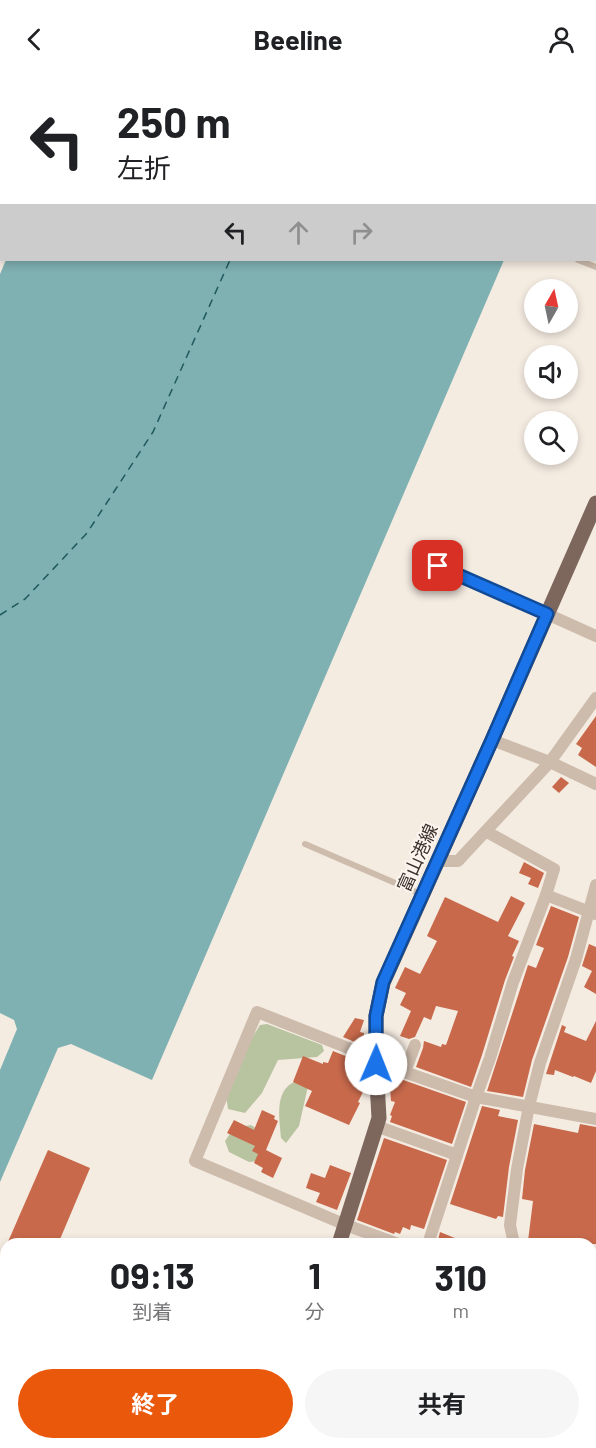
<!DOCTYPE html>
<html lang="ja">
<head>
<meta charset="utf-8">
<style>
  :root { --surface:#fff; --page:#f6f6f6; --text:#202124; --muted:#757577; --accent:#ea580c }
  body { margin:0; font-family:Barlow,"Noto Sans JP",sans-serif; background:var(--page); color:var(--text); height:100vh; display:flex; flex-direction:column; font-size:22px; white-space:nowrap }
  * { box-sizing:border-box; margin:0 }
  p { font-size:20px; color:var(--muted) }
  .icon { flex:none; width:33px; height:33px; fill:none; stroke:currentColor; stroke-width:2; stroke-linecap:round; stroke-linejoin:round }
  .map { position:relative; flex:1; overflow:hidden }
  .sheet { position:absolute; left:0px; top:1160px; width:597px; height:212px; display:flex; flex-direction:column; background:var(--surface); border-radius:18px 18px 0 0; box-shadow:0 3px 9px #0003 }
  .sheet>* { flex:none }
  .top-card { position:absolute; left:0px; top:0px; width:597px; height:183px; box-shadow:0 3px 9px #0003; background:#fff; color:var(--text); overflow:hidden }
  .needle { width:39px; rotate:9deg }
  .fabs { position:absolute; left:524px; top:201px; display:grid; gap:12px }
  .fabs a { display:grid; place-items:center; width:54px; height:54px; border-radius:50%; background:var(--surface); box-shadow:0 3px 9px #0003; font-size:30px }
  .pin { position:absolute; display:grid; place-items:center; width:51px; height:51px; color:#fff; margin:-26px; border-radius:12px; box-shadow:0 3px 9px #0006 }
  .me { position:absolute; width:66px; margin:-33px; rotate:1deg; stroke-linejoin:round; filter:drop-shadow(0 0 4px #0008) }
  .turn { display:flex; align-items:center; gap:21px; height:126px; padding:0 18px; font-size:27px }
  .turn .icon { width:78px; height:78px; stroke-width:2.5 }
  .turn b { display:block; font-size:42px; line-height:51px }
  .lanes { display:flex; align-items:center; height:57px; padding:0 18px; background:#0003; justify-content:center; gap:30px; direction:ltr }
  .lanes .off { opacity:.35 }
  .eta { display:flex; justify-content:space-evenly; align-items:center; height:102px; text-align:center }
  .eta b { font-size:36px; font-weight:700; line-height:42px }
  .cta { display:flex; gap:12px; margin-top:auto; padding:12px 18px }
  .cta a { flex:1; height:69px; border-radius:36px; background:var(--accent); color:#fff; font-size:24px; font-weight:700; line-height:69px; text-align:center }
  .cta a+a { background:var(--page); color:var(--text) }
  header { display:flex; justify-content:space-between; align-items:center; height:78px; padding:0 18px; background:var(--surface); font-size:27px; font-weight:700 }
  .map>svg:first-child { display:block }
</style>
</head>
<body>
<header><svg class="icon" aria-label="back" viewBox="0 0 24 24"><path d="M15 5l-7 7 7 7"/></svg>Beeline<svg class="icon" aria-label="person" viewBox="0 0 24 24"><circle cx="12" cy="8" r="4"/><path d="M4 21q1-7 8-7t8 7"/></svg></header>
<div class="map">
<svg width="596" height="1370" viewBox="0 0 596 1370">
  <rect width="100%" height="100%" fill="#f4ebe1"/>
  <g fill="#b8c4a0">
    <path d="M 267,946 L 322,967 L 324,973 L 317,979 L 278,982 L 262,1015 L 245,1035 L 228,1031 L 226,1018 L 244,973 L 260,947 Z"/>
    <path d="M 301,1000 L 309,1004 L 299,1048 L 286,1065 L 281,1060 C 280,1044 275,1020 288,1008 C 291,1005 297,1003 301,1000 Z"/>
    <path d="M 251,1047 L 259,1052 L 259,1083 L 249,1084 L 229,1074 L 225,1063 L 234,1050 Z"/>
  </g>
  <g fill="#7fb0b2">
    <path d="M 84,0 L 581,0 L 581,2 L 83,1 Z"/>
    <path d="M 6,182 L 504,182 L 152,1002 L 71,966 L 58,970 L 0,1104 L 0,992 L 17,951 L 14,942 L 0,935 L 0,196 Z"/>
  </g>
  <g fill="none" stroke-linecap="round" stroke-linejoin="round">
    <g stroke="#1f5a5e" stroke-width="1.5" stroke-dasharray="8 6" stroke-linecap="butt">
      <path d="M 311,2 L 312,0"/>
      <path d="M 0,537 L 25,521 L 87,455 L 153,354 L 230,182"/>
    </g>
  </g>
  <g fill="#c8694b">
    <path d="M 596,638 L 596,689 L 578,677 L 582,670 L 576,666 Z"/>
    <path d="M 561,699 L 569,705 L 559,715 L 552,709 Z"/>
    <path d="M 524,784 L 544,795 L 538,810 L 528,806 L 531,800 L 519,795 Z"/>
    <path d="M 511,818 L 525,825 L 508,858 L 519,863 L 512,878 L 514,879 L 505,902 L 482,977 L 471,1009 L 416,989 L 423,970 L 424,963 L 441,969 L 442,966 L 446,967 L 458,933 L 436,928 L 431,942 L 424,939 L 415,959 L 409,961 L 400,958 L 411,933 L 400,927 L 406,915 L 395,910 L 405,889 L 420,896 L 437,863 L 427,858 L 445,819 L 498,844 Z"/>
    <path d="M 551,828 L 579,839 L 568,879 L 532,982 L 523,1019 L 487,1013 L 528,887 L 536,890 L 544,870 L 536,867 Z"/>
    <path d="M 589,866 L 596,869 L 596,916 L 584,909 L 592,893 L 582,888 Z"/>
    <path d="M 355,940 L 364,942 L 360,954 L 364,955 L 364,968 L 343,959 Z"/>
    <path d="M 596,943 L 596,993 L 591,1005 L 574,998 L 573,999 L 555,992 L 554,997 L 546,996 L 562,947 L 566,949 L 564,954 L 586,963 Z"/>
    <path d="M 333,973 L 358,983 L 352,994 L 363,999 L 359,1008 L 365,1010 L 358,1024 L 360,1025 L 349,1047 L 305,1028 L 312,1013 L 293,1004 L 303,978 L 323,986 L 323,984 L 328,985 Z"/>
    <path d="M 389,997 L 466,1024 L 452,1066 L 390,1044 L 392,1038 L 390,1037 L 395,1024 L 391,1023 Z"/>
    <path d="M 482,1028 L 500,1032 L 498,1038 L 518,1042 L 509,1089 L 503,1139 L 498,1138 L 496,1141 L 450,1126 Z"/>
    <path d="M 262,1032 L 275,1038 L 274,1041 L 278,1043 L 266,1072 L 282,1080 L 273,1100 L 261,1094 L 263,1090 L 254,1085 L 258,1076 L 252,1073 L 255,1068 L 227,1055 L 234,1042 L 254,1052 Z"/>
    <path d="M 534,1046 L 578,1055 L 580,1046 L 596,1049 L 596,1166 L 576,1166 L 548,1161 L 547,1166 L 528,1163 L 533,1123 L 522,1121 L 525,1092 Z"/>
    <path d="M 384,1060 L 447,1082 L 424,1151 L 411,1147 L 410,1152 L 403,1149 L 400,1156 L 395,1154 L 394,1156 L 357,1142 Z"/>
    <path d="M 48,1072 L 90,1090 L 58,1166 L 7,1166 Z"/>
    <path d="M 330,1087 L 351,1095 L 337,1132 L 316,1124 L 320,1115 L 306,1110 L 311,1095 L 325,1100 Z"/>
    <path d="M 440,1154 L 467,1165 L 467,1166 L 437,1166 Z"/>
  </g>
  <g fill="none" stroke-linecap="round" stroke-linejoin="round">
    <g stroke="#cdbbac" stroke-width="6">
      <path d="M 578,182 L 596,189"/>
      <path d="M 438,488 L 547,536"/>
      <path d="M 305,766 L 423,817"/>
      <path d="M 591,1283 L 596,1284"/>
      <path d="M 591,1347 L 596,1347"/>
    </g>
    <g stroke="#cdbbac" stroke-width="12">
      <path d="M 547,536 L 596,558"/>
      <path d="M 492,662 L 550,684 L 596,706"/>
      <path d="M 438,783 L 458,783 L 550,684 L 596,620"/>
      <path d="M 546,817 L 595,836"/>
      <path d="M 376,981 L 257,934 L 195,1083 L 346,1147 L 398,1166"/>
      <path d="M 376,986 L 390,989 L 476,1019 L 596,1041"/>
      <path d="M 405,994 L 415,967"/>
      <path d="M 376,1048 L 457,1077"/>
      <path d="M 428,1166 L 476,1019 L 490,980 L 513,904 L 546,817 L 554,791 L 487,754"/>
      <path d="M 514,1166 L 510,1147 L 517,1091 L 529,1028 L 540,985 L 576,881 L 596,807"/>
      <path d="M 591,1246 L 596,1227"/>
      <path d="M 219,1365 L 223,1370"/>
      <path d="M 472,1370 L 474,1365"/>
      <path d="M 559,1370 L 560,1365"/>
    </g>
    <g stroke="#7d675c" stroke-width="15">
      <path d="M 339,1166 L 379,1040 L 376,986 L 376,938 L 383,905 L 492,662 L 596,425"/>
      <path d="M 268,1370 L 270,1365"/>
    </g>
  </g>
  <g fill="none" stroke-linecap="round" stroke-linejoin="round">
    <g stroke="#114b97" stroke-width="15">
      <path id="route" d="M 376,986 L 376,938 L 383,904 L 492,662 L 547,536 L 438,488"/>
    </g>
    <use href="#route" stroke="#1a73e8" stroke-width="10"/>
  </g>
  <g text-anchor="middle" stroke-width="4.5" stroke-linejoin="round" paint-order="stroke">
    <g font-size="18" fill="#3b302b" stroke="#fbf5ee">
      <text transform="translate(418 780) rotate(-66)" y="6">富山港線</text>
    </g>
  </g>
</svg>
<div class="fabs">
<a><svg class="needle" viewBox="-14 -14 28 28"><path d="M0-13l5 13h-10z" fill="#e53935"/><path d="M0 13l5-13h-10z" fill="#757577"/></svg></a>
<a><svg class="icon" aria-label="sound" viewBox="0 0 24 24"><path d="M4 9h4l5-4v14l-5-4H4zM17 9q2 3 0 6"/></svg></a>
<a><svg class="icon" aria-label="search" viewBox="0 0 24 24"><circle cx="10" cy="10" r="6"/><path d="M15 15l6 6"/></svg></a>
</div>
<div class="pin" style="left:438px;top:488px;background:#d93025"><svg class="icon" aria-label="arrive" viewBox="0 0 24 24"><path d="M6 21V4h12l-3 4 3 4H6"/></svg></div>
<svg class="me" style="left:376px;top:986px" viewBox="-20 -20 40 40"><circle r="19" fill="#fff"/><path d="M0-13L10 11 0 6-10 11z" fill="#1a73e8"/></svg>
<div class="top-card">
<div class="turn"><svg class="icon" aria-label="left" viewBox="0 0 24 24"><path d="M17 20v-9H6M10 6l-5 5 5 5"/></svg><div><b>250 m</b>左折</div></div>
<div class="lanes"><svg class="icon" aria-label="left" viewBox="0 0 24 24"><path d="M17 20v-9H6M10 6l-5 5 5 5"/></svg><svg class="icon off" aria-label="ahead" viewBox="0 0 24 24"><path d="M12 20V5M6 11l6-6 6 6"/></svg><svg class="icon off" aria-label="right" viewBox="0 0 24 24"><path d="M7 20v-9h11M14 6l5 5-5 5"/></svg></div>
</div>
<section class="sheet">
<div class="eta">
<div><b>09:13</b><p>到着</p></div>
<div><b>1</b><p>分</p></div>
<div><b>310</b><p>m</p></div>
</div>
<div class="cta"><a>終了</a><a>共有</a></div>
</section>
</div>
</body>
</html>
